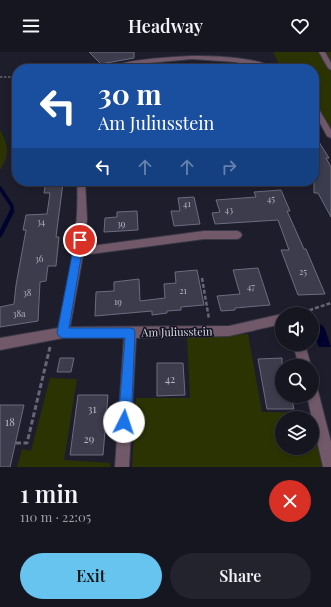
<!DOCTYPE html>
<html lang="en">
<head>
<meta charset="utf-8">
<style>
  :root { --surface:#161621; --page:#23232e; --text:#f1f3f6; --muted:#9e9fa5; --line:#35353f; --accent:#67c4ef }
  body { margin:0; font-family:"Playfair Display",serif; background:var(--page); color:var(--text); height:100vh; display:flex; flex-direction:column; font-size:15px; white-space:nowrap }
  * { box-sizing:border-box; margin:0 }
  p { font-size:13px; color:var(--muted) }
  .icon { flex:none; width:22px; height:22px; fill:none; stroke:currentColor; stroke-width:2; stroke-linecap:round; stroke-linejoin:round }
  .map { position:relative; height:415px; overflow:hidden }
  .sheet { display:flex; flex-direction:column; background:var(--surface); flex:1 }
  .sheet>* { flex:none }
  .top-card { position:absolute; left:12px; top:12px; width:307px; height:122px; border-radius:16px; box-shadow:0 2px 6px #0003,0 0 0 1px var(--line); background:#1a4fa0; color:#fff; overflow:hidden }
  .buttons { position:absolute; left:275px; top:255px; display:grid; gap:8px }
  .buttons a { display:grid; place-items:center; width:44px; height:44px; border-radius:50%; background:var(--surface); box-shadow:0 2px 6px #0003,0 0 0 1px var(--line); font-size:20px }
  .pin { position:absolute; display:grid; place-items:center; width:34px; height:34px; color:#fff; margin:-17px; border:2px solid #fff; border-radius:50%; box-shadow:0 1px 4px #0007 }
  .me { position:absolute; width:44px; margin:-22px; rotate:4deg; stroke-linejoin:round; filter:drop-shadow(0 0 3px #0008) }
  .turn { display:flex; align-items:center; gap:14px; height:84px; padding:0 20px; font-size:18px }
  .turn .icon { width:52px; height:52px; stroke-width:2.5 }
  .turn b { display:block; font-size:28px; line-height:34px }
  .lanes { display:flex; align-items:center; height:38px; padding:0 20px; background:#0003; justify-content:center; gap:20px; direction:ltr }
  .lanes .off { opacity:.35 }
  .round { display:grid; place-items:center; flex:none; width:42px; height:42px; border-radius:21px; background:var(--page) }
  .head { display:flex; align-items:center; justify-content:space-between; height:68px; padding:0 20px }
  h1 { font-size:24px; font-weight:600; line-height:30px }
  .action { display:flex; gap:8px; margin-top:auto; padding:8px 20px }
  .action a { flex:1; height:46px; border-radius:24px; background:var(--accent); color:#111; font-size:16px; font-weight:600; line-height:46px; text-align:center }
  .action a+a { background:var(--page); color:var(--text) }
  header { display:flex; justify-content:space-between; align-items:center; height:52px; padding:0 20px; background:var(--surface); font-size:18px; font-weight:600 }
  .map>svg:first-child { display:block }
</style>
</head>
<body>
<header><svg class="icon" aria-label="menu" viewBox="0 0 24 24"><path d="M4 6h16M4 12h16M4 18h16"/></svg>Headway<svg class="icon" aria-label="heart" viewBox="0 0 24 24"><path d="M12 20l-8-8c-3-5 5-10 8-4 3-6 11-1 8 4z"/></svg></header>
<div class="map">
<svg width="331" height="415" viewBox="0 0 331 415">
  <rect width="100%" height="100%" fill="#1e1d2c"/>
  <g fill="#2c3303">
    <path d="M 273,0 L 331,0 L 331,12 L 329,14 L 331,20 L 331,79 L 314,49 L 314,17 L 281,17 Z"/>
    <path d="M 0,77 C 8,95 11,101 0,118 Z"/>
    <path d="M 248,282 L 262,360 L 311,361 L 312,366 L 282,366 L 282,396 L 312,396 L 312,366 L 322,415 L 132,415 L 136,346 L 190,346 L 187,284 Z"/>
    <path d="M 50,326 L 77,327 L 64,408 L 110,411 L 110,415 L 17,415 L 22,397 L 31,399 Z"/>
  </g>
  <path fill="#00032d" d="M 312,271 L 322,273 L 325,277 L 331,295 L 319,295 L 312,278 Z"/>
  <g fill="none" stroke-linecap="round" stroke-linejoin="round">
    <path stroke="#00032d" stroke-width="3.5" d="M 0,136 L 12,154 L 12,160"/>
    <path stroke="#00032d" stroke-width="4.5" d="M 0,183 L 12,159"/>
  </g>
  <g fill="#3c3c4d" stroke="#6b6c7f">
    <path d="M 89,0 L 134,0 L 134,6 L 101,12 Z"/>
    <path d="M 314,82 L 329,106 L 326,106 L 331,115 L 331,165 L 318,141 L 314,141 Z"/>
    <path d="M 46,129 L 61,129 L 61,131 L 63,131 L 56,185 L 59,185 L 56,214 L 48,214 L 46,229 L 40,230 L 38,269 L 0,275 L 0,255 L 14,252 L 16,233 L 26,178 L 23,178 L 26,163 L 47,162 L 50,141 L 44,141 Z"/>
    <path d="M 281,138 L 290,159 L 287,159 L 304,197 L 306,197 L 325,242 L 298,243 L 281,198 L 289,198 L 278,168 L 215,172 L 212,161 L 220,160 L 216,148 L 256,145 L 254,140 Z"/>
    <path d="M 194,145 L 200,172 L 174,174 L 171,159 L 180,159 L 178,146 Z"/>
    <path d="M 137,159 L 138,178 L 104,180 L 105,166 L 117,165 L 117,160 Z"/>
    <path d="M 258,216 L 270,253 L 235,256 L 235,258 L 221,259 L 217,244 L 240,242 L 233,218 Z"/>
    <path d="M 197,218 L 204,253 L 181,255 L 181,258 L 167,259 L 167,261 L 152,263 L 152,259 L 95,264 L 96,240 L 114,239 L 114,230 L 139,227 L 140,249 L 165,246 L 164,232 L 176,231 L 175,220 Z"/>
    <path d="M 60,306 L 74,306 L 71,320 L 57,320 Z"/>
    <path d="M 282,306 L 282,344 L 291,344 L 294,357 L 267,357 L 258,307 Z"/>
    <path d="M 157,311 L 183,311 L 185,343 L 157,344 Z"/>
    <path d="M 78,343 L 108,343 L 103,403 L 70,403 Z"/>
    <path d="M 0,353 L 24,353 L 10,415 L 0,415 Z"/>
  </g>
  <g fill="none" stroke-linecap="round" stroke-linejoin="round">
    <g stroke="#393846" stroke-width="2">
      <g id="minor">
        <path d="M 319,0 L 325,0 L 331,11 L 331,18 L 328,16 Z"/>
        <path d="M 192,4 C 213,4 259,5 276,17 L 267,17 L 235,10 L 192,7 L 149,11 L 117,17 L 107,17 C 121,7 173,5 192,4 Z"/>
        <path d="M 314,52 L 317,54 L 331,78 L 331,86 L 327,84 L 314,60 Z"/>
        <path d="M 77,129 L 85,129 L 87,167 L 84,195 L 204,179 L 237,179 L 240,180 L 242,183 L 240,186 L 237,187 L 204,187 L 83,203 L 70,275 L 229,274 L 282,262 L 283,262 L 282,272 L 229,284 L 136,286 L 129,415 L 115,415 L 124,286 L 63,286 L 0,298 L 0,286 L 58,276 C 68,227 80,180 77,129 Z"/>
        <path d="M 293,292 L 305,292 L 311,314 L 299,314 Z"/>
        <path d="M 312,333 L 317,334 L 318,339 L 331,390 L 331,415 L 323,415 L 307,344 L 312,344 Z"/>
      </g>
    </g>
    <path stroke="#676674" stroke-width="1.5" stroke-dasharray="2.5 1.5" stroke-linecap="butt" d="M 0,25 L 17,25"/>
    <g stroke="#676674" stroke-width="2.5" stroke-dasharray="4 2" stroke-linecap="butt">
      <path d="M 202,226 L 209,267"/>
      <path d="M 298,262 L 331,251"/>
    </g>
    <path stroke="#676674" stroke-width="3" stroke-dasharray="5 2.5" stroke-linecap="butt" d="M 16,391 L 27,391 L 50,295"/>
    <use href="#minor" fill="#71596a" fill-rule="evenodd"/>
  </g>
  <path fill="#1a73e8" stroke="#114b97" d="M 80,185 L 84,188 L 69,276 L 130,276 L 134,277 L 135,281 L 131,370 L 129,375 L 124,376 L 120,375 L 118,370 L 125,286 L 62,286 L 59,284 L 57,281 L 75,188 Z"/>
  <g text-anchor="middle" stroke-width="3.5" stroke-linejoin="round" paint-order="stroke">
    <g font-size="9" fill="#b4b4c0">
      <text x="271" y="150">45</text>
      <text x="187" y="155">41</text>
      <text x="229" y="161">43</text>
      <text x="41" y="173">34</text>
      <text x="121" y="175">39</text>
      <text x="39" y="210">36</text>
      <text x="303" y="223">25</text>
      <text x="251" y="238">47</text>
      <text x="183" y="242">21</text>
      <text x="27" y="244">38</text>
      <text x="118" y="253">19</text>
      <text x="19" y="265">38a</text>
    </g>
    <g font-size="11" fill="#dcdce7" stroke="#151423">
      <text transform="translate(177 280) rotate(-1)" y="4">Am Juliusstein</text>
    </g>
    <g font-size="11" fill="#b4b4c0">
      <text x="170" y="331">42</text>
      <text x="92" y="361">31</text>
      <text x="10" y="374">18</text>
      <text x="89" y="391">29</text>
    </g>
  </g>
</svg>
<div class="buttons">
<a><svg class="icon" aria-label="sound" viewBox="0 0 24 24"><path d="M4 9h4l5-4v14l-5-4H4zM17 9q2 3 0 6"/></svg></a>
<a><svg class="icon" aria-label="search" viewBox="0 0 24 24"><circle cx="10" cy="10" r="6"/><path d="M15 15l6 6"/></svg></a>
<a><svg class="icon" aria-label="layers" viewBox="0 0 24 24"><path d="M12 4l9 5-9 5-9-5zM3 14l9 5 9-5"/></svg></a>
</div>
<div class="pin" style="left:80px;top:188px;background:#d93025"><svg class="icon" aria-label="arrive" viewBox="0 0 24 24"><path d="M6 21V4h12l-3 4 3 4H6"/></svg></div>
<svg class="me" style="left:124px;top:370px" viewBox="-20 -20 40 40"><circle r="19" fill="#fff"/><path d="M0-13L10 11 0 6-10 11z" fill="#1a73e8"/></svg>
<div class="top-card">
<div class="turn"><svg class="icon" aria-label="left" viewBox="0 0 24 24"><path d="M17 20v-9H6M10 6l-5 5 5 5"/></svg><div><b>30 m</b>Am Juliusstein</div></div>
<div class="lanes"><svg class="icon" aria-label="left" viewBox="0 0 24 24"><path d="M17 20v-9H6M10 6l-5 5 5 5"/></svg><svg class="icon off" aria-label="ahead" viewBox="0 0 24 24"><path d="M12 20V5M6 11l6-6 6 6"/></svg><svg class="icon off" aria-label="ahead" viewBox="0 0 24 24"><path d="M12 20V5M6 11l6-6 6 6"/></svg><svg class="icon off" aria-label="right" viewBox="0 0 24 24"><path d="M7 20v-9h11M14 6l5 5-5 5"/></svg></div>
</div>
</div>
<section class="sheet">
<div class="head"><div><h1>1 min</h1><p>110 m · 22:05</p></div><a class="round" style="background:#d93025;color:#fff"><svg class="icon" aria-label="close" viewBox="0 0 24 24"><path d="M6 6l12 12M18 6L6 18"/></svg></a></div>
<div class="action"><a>Exit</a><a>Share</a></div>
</section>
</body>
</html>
